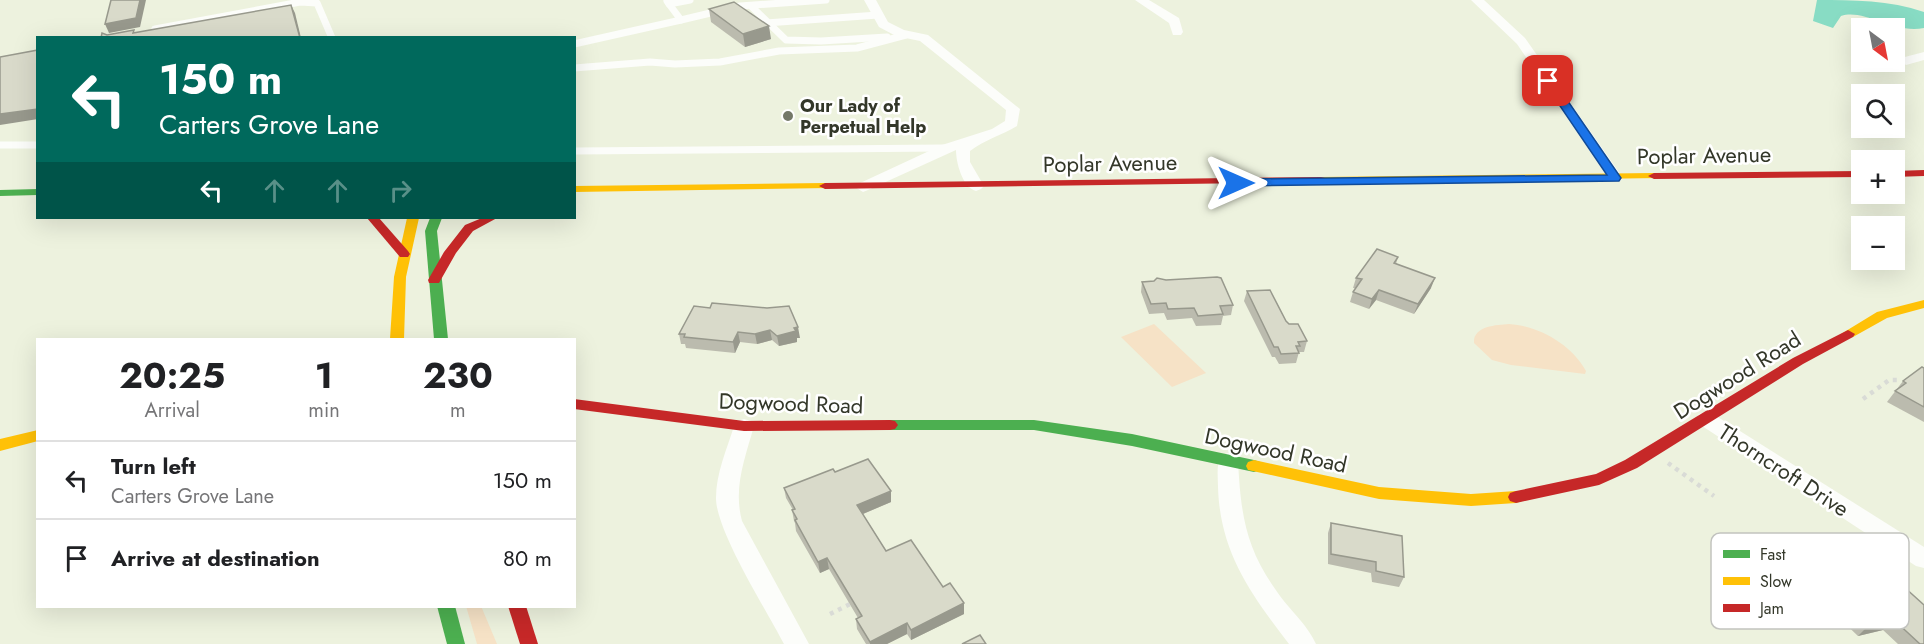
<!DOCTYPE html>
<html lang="en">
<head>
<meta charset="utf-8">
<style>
  :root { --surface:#fff; --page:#f6f6f6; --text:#202124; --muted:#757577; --line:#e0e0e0 }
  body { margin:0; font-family:Jost,sans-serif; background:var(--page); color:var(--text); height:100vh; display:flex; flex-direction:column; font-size:22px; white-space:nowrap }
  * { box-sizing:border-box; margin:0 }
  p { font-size:20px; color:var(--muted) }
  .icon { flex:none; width:33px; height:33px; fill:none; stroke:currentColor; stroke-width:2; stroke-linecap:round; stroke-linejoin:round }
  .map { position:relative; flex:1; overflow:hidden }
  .sheet { position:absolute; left:36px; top:338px; width:540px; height:270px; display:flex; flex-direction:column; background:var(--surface); border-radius:0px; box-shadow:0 6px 24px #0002 }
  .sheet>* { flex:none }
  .hud { position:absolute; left:36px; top:36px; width:540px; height:183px; border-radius:0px; box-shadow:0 6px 24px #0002; background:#00695c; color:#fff; overflow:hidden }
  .needle { width:39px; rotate:148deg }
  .fabs { position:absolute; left:1851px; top:18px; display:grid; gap:12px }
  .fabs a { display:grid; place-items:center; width:54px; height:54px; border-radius:0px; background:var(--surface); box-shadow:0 6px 24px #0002; font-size:30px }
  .pin { position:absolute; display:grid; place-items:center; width:51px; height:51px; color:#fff; margin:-26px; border-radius:12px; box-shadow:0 3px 9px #0006 }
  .me { position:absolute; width:66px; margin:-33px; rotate:90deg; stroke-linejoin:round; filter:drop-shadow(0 0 4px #0008) }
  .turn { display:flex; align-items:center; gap:21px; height:126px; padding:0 24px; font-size:27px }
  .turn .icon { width:78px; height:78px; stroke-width:2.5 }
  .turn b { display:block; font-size:42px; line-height:51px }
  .lanes { display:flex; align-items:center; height:57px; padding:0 24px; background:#0003; justify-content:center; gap:30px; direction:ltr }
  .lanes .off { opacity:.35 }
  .eta { display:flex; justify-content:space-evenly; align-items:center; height:102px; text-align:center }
  .eta b { font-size:36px; font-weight:700; line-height:42px }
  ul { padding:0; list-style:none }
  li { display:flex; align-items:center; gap:18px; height:78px; padding:0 24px; border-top:2px solid var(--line) }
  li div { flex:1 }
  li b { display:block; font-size:22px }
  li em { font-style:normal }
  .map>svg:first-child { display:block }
</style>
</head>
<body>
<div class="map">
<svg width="1924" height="644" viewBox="0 0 1924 644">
  <rect width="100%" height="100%" fill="#edf2de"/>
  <g fill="#f6e2c6">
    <path d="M 1154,324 L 1206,373 L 1172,387 L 1121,337 Z"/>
    <path d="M 1509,324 C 1539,326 1571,344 1586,371 L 1585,374 L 1511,365 L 1492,360 L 1474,343 C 1473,326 1496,325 1509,324 Z"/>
    <path d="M 466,606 L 481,606 L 497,644 L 477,644 Z"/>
  </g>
  <path fill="#88dcc4" d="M 1817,0 C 1854,0 1889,0 1924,12 L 1924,28 C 1892,34 1864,8 1841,16 L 1833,28 L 1813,21 Z"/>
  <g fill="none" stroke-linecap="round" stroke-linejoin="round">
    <g stroke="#d9dbd6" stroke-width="4.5" stroke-dasharray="4 5" stroke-linecap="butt">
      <path d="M 1863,399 L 1889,380 L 1897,380"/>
      <path d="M 1668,463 L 1714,496"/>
      <path d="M 830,614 L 854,602"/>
    </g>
    <g stroke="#fcfdfa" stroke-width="7">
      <path d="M 667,1 L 669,4 L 690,0"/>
      <path d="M 751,6 L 786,40 L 821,41 L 887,37"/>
      <path d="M 681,20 L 740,6 L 826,0"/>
      <path d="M 766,23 L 878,15"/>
      <path d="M 155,29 L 300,2 L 317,3 L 332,38"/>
      <path d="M 574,44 L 681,20 L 669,4"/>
      <path d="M 574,68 L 650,62 L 675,64 L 720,62 L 779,51 L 857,48 L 906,35"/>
      <path d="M 0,145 L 38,145"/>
      <path d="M 574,151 L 944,148"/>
    </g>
    <g fill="#fcfdfa" fill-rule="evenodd">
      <path d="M 864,0 L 876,0 L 888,22 L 904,30 L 928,35 L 1020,109 L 1017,126 C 1002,135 984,140 970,151 L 970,162 L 984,186 L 981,189 L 976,191 C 962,187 956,162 956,150 L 868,190 L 863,192 L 855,187 L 858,184 L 942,145 L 992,129 L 1005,121 L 1006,110 L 920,41 L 896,36 L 879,27 Z"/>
      <path d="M 1135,0 L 1149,0 L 1179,18 L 1183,32 L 1181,35 L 1173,35 L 1169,23 Z"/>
      <path d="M 1471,0 L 1484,0 L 1525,38 L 1623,178 L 1620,181 L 1610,181 L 1517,44 Z"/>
      <path d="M 1924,52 L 1924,60 L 1906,65 L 1900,61 L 1901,58 Z"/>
      <path d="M 1706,412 L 1713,414 L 1924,547 L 1924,568 L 1916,566 L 1699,424 L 1696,419 L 1699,414 Z"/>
      <path d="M 744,419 L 751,421 L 754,426 C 745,458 733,488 742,521 L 809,644 L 784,644 C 767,611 716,531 716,498 C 716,473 727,449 734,426 L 737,421 Z"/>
      <path d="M 1228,453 L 1235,456 L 1238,461 C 1241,517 1246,550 1280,596 C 1292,612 1308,626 1316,644 L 1289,644 C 1251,594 1220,553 1218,487 C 1218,477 1216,465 1221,456 Z"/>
    </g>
    <g fill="#4caf50" fill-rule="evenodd">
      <path d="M 38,189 L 38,195 L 0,196 L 0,190 Z"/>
      <path d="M 430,218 L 442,218 L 437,231 L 448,339 L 434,339 L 425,231 Z"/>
      <path d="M 890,420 L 1034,420 L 1132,434 L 1254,460 L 1260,462 L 1262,466 L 1260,470 L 1254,472 L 1132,446 L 1034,430 L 890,430 L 885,429 L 882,425 L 885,421 Z"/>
      <path d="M 437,606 L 455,606 L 465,644 L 447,644 Z"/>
    </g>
    <g fill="#ffc107" fill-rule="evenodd">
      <path d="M 1654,173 L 1658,174 L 1658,178 L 1321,183 L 1315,180 L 1321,177 Z"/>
      <path d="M 825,183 L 831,186 L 829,188 L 574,192 L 574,186 Z"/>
      <path d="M 407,218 L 419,218 L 406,277 L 404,339 L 390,339 L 394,277 Z"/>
      <path d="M 1924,300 L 1924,308 L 1887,318 L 1853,337 L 1843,337 L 1841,334 L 1877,312 Z"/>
      <path d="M 38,430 L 38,441 L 0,451 L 0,439 Z"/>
      <path d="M 1254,460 L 1379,487 L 1471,494 L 1516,491 L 1522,493 L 1524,497 L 1522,501 L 1516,503 L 1471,506 L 1379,499 L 1248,470 L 1246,466 L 1248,462 Z"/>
    </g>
    <g fill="#c62828" fill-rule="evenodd">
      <path d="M 1924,170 L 1924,176 L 1894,177 L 1894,171 Z"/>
      <path d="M 1862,171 L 1862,177 L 1654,179 L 1648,176 L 1654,173 Z"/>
      <path d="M 1321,177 L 1325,178 L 1325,182 L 825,189 L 819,186 L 825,183 Z"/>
      <path d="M 367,218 L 379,218 L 408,251 L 410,254 L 408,257 L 400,257 Z"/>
      <path d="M 482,218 L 497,218 L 473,231 L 456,253 L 439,283 L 429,283 L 428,280 L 444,252 L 465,225 Z"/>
      <path d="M 1848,330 L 1855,334 L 1853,337 L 1803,364 L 1637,468 L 1599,485 L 1516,503 L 1510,501 L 1508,497 L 1510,493 L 1516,491 L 1596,474 L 1625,460 L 1793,358 Z"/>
      <path d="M 574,399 L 744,421 L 890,420 L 895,421 L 898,425 L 895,429 L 890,430 L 744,431 L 574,409 Z"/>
      <path d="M 508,606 L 526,606 L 538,644 L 520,644 Z"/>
    </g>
  </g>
  <g fill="#bbbbae">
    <path d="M 709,9 L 771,39 L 745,47 L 711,22 Z"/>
    <path d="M 1398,257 L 1396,264 L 1431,288 L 1414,314 L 1376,300 L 1369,309 L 1350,302 L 1353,292 L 1355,288 L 1353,288 L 1356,278 Z"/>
    <path d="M 1154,281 L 1233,305 L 1231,315 L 1223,316 L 1221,325 L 1196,326 L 1192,318 L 1167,320 L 1164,313 L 1149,314 L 1141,292 L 1142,282 Z"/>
    <path d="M 1247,291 L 1286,321 L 1307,341 L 1304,352 L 1299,352 L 1296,363 L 1279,364 L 1275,357 L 1272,357 L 1244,301 Z"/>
    <path d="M 694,306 L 800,338 L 797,338 L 797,342 L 779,346 L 772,340 L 757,344 L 740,342 L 735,353 L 686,348 L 685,344 L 681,344 L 679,334 Z"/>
    <path d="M 1924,368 L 1924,422 L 1887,402 L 1903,381 Z"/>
    <path d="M 835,472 L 891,502 L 863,514 L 886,551 L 943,587 L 964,603 L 964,614 L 911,640 L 907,634 L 887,644 L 866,644 L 857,629 L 856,619 L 858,618 L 829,569 L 820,573 L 796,531 L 795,523 L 794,521 L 792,510 L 793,510 L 786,498 L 784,488 Z"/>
    <path d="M 1331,523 L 1404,577 L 1399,587 L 1372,582 L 1371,573 L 1328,564 L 1328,533 Z"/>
    <path d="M 1842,601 L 1924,605 L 1924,644 L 1898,644 L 1883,630 L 1858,636 L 1833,612 Z"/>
  </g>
  <g fill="#98998d">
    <path d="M 140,0 L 146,0 L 140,27 L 109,33 L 105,24 Z"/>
    <path d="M 291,5 L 295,13 L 301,38 L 300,38 Z"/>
    <path d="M 769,26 L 771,39 L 745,47 L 743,34 Z"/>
    <path d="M 38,109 L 38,119 L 0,125 L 0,114 Z"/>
    <path d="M 1435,278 L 1431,288 L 1414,314 L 1418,304 Z"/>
    <path d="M 1379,290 L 1376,300 L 1369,309 L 1372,299 Z"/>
    <path d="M 798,327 L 800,338 L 797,338 L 797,342 L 779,346 L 777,336 Z"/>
    <path d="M 770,330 L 772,340 L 757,344 L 755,334 Z"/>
    <path d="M 738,332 L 740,342 L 735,353 L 733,342 Z"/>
    <path d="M 891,491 L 891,502 L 858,516 L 857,505 Z"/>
    <path d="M 827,558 L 829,569 L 820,573 L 818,562 Z"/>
    <path d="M 964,603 L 964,614 L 911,640 L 911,630 Z"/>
    <path d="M 1893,619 L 1883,630 L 1858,636 L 1868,626 Z"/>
    <path d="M 907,623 L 907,634 L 887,644 L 870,644 L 870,642 Z"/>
  </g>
  <g fill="#d9daca" stroke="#98998d" stroke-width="1.5">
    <path d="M 111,0 L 140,0 L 136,18 L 105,24 Z"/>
    <path d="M 734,2 L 769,26 L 743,34 L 709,9 Z"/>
    <path d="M 291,5 L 300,38 L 101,38 L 102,33 L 107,35 L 134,30 L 133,33 Z"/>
    <path d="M 38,50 L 38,109 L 0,114 L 0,57 Z"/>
    <path d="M 1377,249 L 1398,257 L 1394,263 L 1435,278 L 1418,304 L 1379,290 L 1372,299 L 1353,292 L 1362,279 L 1356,278 Z"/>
    <path d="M 1217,277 L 1221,278 L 1233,305 L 1220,306 L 1223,314 L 1198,316 L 1194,308 L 1168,309 L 1166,303 L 1151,304 L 1142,282 L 1154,281 L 1157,278 L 1166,280 Z"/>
    <path d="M 1270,290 L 1286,321 L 1289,324 L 1298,324 L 1307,341 L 1298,342 L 1300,346 L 1296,346 L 1299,353 L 1281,354 L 1278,347 L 1274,347 L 1247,291 Z"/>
    <path d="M 712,303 L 767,308 L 789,306 L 798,327 L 794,328 L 796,331 L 777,336 L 770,330 L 755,334 L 738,332 L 733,342 L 684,337 L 685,334 L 679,334 L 694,306 L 710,308 Z"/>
    <path d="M 1922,367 L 1924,368 L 1924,407 L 1895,391 L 1906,383 L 1903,381 Z"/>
    <path d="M 868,459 L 891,491 L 857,505 L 886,551 L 911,540 L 943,587 L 950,583 L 964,603 L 911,630 L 907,623 L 870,642 L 856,619 L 862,616 L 827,558 L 818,562 L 795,520 L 797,519 L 792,510 L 795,509 L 784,488 L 833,469 L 835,472 Z"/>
    <path d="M 1331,523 L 1402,536 L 1404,577 L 1376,571 L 1376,562 L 1331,554 Z"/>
    <path d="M 1903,586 L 1924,605 L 1924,644 L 1920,644 L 1893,619 L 1868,626 L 1842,601 Z"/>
    <path d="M 980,635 L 986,644 L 962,644 Z"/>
  </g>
  <path fill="#1a73e8" stroke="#114b97" stroke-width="1.5" d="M 1544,78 L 1552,78 L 1621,178 L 1619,181 L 1236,186 L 1231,183 L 1236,179 L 1607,175 L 1543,81 Z"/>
  <circle fill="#747868" stroke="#fff" stroke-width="2" cx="788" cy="116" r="6"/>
  <g text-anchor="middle" stroke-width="5" stroke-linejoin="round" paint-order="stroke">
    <g font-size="18" font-weight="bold" fill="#333729" stroke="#fff" text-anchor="start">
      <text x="800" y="112">Our Lady of<tspan x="800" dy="21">Perpetual Help</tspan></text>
    </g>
    <g font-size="22" fill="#333729" stroke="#fff">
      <text transform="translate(1704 155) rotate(-1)" y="8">Poplar Avenue</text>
      <text transform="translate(1110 163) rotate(-1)" y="8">Poplar Avenue</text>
      <text transform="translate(1737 375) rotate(-32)" y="8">Dogwood Road</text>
      <text transform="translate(791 403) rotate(2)" y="8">Dogwood Road</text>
      <text transform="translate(1276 450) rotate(12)" y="8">Dogwood Road</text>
      <text transform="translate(1784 470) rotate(33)" y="8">Thorncroft Drive</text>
    </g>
  </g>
  <rect x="1711" y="533" width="198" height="96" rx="9" fill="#fff" stroke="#c2c3bf" stroke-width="1.5"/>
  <rect x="1723" y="550" width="27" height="8" fill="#4caf50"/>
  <rect x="1723" y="577" width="27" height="8" fill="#ffc107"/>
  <rect x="1723" y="604" width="27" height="8" fill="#c62828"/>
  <g font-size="16" fill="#333729">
    <text x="1760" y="560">Fast</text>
    <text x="1760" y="587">Slow</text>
    <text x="1760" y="614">Jam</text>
  </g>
</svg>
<div class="fabs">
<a><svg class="needle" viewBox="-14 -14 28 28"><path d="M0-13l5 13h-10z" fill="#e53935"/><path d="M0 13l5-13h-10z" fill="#757577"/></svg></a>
<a><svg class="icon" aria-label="search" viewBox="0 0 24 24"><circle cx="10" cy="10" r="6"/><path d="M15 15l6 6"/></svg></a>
<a>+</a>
<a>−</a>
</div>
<div class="pin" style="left:1548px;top:81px;background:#d93025"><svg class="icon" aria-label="arrive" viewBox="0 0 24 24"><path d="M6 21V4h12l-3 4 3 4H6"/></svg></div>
<svg class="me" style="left:1236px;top:183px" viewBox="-20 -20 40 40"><path d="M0-17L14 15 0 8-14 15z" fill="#1a73e8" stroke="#fff" stroke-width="4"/></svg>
<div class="hud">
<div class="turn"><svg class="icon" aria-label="left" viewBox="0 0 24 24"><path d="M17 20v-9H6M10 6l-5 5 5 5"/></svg><div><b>150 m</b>Carters Grove Lane</div></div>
<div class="lanes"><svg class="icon" aria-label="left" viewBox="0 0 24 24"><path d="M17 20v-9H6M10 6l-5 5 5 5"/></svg><svg class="icon off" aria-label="ahead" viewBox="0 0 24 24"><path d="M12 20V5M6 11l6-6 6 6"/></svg><svg class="icon off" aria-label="ahead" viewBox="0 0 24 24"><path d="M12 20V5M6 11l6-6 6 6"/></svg><svg class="icon off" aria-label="right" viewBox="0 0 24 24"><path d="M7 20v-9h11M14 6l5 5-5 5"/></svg></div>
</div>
<section class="sheet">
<div class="eta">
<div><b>20:25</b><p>Arrival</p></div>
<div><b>1</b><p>min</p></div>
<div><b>230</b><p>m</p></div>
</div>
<ul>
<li><svg class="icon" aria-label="left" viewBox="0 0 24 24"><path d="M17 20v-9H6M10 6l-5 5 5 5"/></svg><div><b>Turn left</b><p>Carters Grove Lane</p></div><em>150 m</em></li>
<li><svg class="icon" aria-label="arrive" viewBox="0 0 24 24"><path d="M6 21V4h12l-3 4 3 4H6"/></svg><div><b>Arrive at destination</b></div><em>80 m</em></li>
</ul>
</section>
</div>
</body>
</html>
